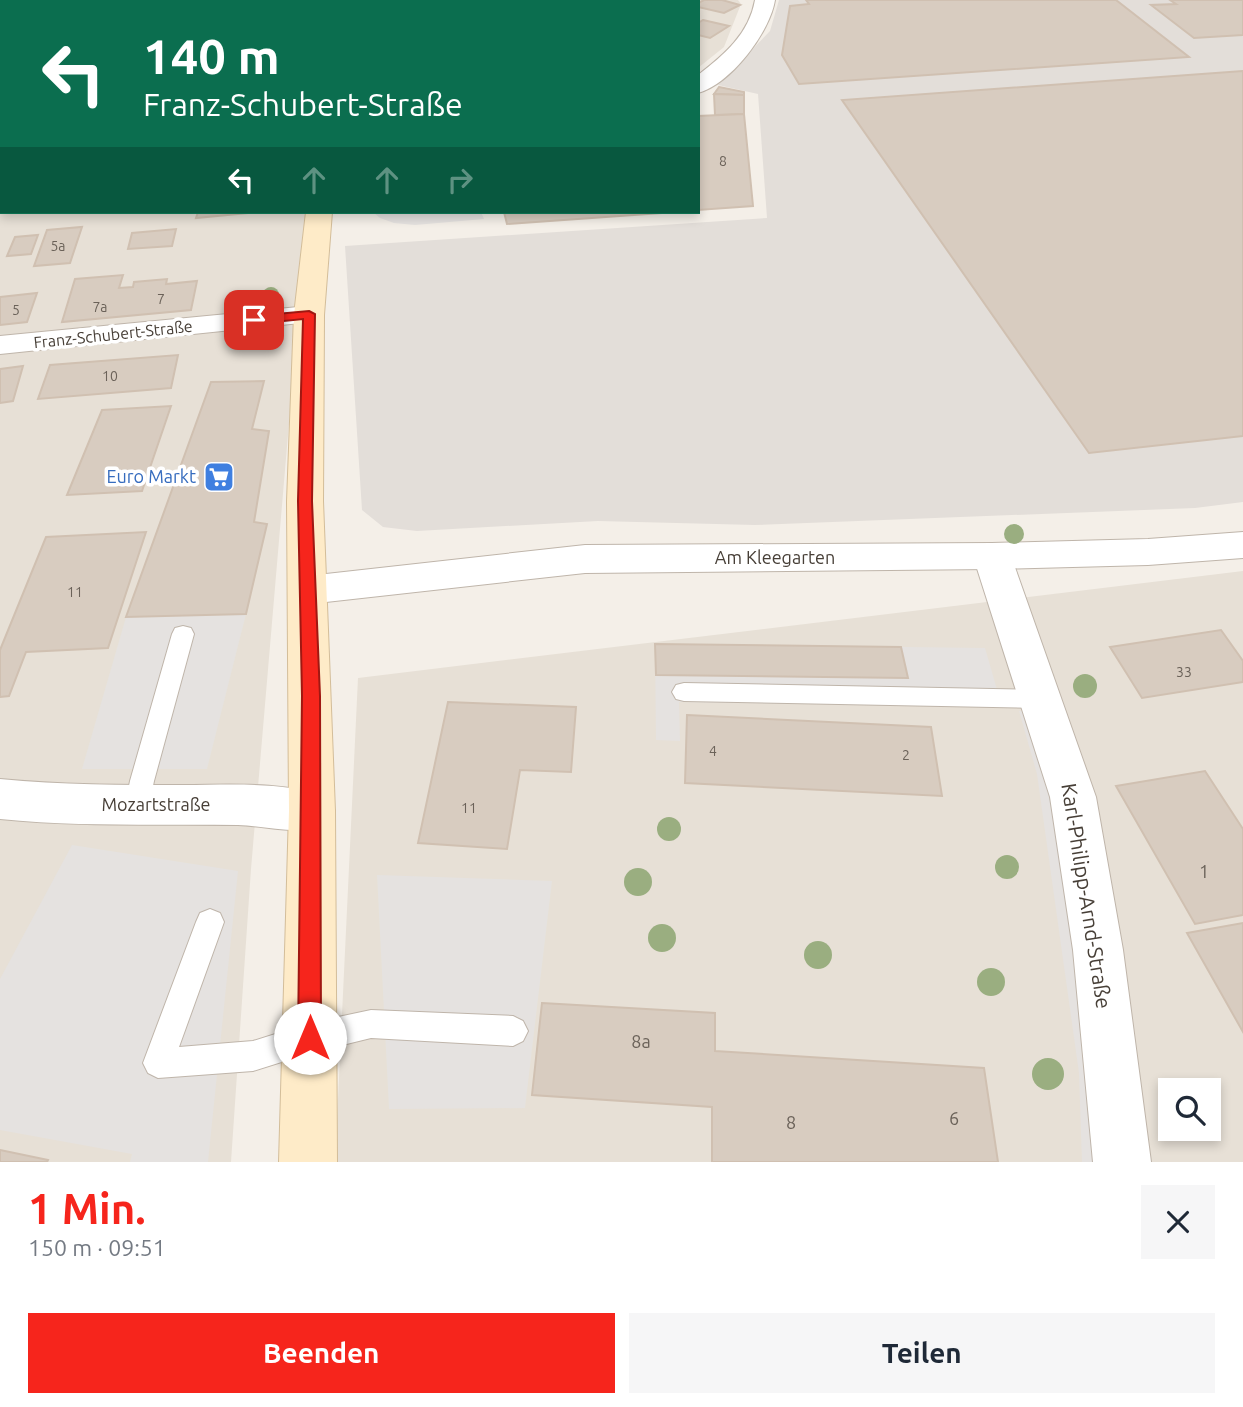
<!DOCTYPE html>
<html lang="de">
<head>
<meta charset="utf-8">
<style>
  :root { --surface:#fff; --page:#f6f6f7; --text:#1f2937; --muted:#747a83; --accent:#f6251c }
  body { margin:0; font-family:Ubuntu,sans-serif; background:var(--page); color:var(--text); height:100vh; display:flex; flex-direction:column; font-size:26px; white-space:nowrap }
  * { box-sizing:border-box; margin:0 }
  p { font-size:23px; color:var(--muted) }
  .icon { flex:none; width:38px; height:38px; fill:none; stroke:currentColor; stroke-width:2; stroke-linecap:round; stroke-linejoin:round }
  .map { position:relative; height:1162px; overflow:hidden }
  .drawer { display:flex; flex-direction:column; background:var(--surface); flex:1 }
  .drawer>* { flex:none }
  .top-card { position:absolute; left:0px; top:0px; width:700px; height:214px; box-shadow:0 4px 10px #0003; background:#0b6e4f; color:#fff; overflow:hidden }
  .buttons { position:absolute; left:1158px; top:1078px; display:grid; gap:14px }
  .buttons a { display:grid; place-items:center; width:63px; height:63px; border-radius:0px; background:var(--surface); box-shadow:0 4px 10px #0003; font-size:35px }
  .pin { position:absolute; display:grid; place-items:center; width:60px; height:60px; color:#fff; margin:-30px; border-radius:14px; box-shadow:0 4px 10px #0006 }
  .me { position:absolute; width:77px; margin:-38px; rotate:0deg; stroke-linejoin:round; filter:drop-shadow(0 0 5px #0008) }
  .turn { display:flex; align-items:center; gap:24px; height:147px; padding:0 28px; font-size:32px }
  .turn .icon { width:91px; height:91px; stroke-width:2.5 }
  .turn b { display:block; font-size:49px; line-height:60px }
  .lanes { display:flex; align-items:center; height:66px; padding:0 28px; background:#0003; justify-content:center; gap:35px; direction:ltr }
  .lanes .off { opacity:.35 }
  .round { display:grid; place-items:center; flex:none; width:74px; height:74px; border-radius:0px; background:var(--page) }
  .summary { display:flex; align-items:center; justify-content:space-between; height:119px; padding:0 28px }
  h1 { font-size:42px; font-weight:700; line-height:52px; color:var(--accent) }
  .cta { display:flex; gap:14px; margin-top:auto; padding:14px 28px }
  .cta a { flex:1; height:80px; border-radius:0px; background:var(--accent); color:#fff; font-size:28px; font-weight:700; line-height:80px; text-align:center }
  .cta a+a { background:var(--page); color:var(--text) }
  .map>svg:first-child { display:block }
</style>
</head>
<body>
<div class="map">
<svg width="1243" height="1162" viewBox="0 0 1243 1162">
  <rect width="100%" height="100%" fill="#f4efe8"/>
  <g fill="#e7e0d6" fill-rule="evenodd">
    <path d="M 425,0 L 738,0 L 741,4 L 724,47 L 698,68 L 698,2 L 420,2 Z"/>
    <path d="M 0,101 L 2,212 L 307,212 L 251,869 L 231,1162 L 0,1162 Z"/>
    <path d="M 1243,571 L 1243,1162 L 335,1162 L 358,678 ZM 1171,1090 L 1209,1090 L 1209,1129 L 1171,1129 Z"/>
  </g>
  <path fill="#e3ded9" d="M 779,0 L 1243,0 L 1243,502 L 1195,508 L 755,525 L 598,521 L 417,531 L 383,527 L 362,510 L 345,246 L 767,218 L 758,94 L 718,85 L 770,31 Z"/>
  <path fill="#d5e7b1" d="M 0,0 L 372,0 L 2,2 L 0,88 Z"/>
  <g fill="#e5e2e0">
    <path d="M 373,212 L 481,212 L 484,219 L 415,225 L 394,223 L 380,218 Z"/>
    <path d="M 246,614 L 207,769 L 82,769 L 126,617 Z"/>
    <path d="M 655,644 L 985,648 L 1002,707 L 679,702 L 680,741 L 656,740 Z"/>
    <path d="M 1019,711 L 1038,712 L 1108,1162 L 1082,1162 L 1079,1073 L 1037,774 Z"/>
    <path d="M 72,845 L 238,871 L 208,1162 L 130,1162 L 132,1154 L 0,1130 L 0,979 Z"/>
    <path d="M 377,875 L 552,881 L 525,1108 L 389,1109 Z"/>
  </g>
  <g fill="#d8ccc0" stroke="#d0c0b1" stroke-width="2">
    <path d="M 704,0 L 722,0 L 740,5 L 724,13 L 698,7 L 698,3 Z"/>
    <path d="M 806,0 L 1116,0 L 1189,57 L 799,84 L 782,55 L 790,6 L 809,4 Z"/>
    <path d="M 1170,0 L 1243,0 L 1243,35 L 1194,38 L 1151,5 L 1176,4 Z"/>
    <path d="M 703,20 L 729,26 L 710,38 L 698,35 L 698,23 Z"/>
    <path d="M 1243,71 L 1243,436 L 1089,453 L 842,100 Z"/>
    <path d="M 719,87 L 744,92 L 744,95 L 714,94 Z"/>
    <path d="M 714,94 L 744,95 L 744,114 L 715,115 Z"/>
    <path d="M 744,114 L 753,206 L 698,210 L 698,116 Z"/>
    <path d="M 198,212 L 259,212 L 196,218 Z"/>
    <path d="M 504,212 L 676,212 L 507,224 Z"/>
    <path d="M 82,227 L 70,263 L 34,266 L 47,230 Z"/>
    <path d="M 176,229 L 172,246 L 128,249 L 132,233 Z"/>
    <path d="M 38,235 L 31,254 L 7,256 L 15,237 Z"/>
    <path d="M 123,275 L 119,288 L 133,287 L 134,282 L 167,279 L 166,284 L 197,281 L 191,310 L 62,322 L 75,279 Z"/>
    <path d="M 37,293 L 27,322 L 0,325 L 0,297 Z"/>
    <path d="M 178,355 L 171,388 L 38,399 L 50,365 Z"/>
    <path d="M 23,366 L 13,401 L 0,403 L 0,369 Z"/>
    <path d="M 264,381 L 252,429 L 269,431 L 254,522 L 267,524 L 246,614 L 126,617 L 211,382 Z"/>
    <path d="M 171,406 L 142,491 L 67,495 L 102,410 Z"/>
    <path d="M 146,532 L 108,648 L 26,652 L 9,696 L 0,697 L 0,650 L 46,537 Z"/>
    <path d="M 1221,630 L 1243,661 L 1243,682 L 1142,698 L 1110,647 Z"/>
    <path d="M 655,644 L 901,647 L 908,678 L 656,675 Z"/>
    <path d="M 448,702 L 576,707 L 571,772 L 520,770 L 507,849 L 418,843 Z"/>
    <path d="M 687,715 L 931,727 L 942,796 L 685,783 Z"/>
    <path d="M 1205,771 L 1243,829 L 1243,915 L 1195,924 L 1116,786 Z"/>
    <path d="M 1243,923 L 1243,1032 L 1187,933 Z"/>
    <path d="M 542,1003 L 715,1013 L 715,1051 L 984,1068 L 998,1162 L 712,1162 L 712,1107 L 532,1095 Z"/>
    <path d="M 0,1150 L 48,1160 L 47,1162 L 0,1162 Z"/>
  </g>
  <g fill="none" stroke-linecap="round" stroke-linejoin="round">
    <g stroke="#bfb5aa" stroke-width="2">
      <g id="service">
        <path d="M 397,0 L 409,0 L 410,2 L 398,2 Z"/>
        <path d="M 183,626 L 191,628 L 194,634 L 154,781 L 147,814 L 138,817 L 129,814 L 125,806 L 130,781 L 172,634 L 175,628 Z"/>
        <path d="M 684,683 L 1041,690 L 1049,692 L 1053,699 L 1049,706 L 1041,708 L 684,701 L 676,699 L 672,692 L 676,685 Z"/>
        <path d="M 210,909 L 220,913 L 224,922 L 179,1047 L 253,1041 L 310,1023 L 371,1010 L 513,1016 L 523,1021 L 528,1031 L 523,1041 L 513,1046 L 371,1038 L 310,1053 L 253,1071 L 158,1078 L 148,1073 L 143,1063 L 196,922 L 200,913 Z"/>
      </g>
    </g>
    <g stroke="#bfb5aa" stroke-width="2">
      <g id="minor">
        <path d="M 755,0 L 775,0 C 770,32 731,84 698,93 L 698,75 C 724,55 749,34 755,0 Z"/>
        <path d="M 309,306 L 320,309 L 324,315 L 320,321 L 0,354 L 0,336 Z"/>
        <path d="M 992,543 L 1005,546 L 1011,556 L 1096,797 L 1123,950 L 1151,1162 L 1093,1162 L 1073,950 L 1050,797 L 973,556 L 979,546 Z"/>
        <path d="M 0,779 C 61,785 122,785 184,785 C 230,785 284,781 328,797 L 335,811 L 328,825 C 299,836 268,826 238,825 C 158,824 79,827 0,819 Z"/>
      </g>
    </g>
    <g stroke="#bfb5aa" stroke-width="2">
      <path id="tertiary" d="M 1243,532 L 1243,558 L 1148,565 L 992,569 L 585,573 L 308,604 L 294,600 L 289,590 L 294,580 L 308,576 L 585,545 L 992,543 L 1148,539 Z"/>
    </g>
    <g stroke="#d3bd99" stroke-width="2">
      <g id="secondary">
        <path d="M 380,0 L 403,0 L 378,2 Z"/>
        <rect x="0" y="92" width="2" height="14"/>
        <path d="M 306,212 L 332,212 L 324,315 L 323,501 L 335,811 L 337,1162 L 279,1162 L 289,811 L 287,501 L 294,315 Z"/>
      </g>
    </g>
    <use href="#service" fill="#fff" fill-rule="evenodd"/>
    <use href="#minor" fill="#fff" fill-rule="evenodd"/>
    <use href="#tertiary" fill="#fff" fill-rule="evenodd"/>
    <use href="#secondary" fill="#feebc8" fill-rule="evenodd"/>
  </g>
  <g fill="#9aae80">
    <circle cx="271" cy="295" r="8"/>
    <circle cx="1014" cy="534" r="10"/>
    <circle cx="1085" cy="686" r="12"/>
    <circle cx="669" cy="829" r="12"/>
    <circle cx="1007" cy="867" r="12"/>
    <circle cx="638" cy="882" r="14"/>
    <circle cx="662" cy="938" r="14"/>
    <circle cx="818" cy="955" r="14"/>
    <circle cx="991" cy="982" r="14"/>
    <circle cx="1048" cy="1074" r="16"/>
  </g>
  <path fill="#f6251c" stroke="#a01812" stroke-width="2" d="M 309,311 L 315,314 L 312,501 L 320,696 L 321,1038 L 317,1045 L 310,1049 L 302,1045 L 298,1038 L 302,696 L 298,501 L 303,319 L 254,324 L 248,320 L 254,316 Z"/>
  <defs>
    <g id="supermarket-square" transform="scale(1.575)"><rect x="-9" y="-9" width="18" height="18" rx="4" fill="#3f7fe0" stroke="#fff"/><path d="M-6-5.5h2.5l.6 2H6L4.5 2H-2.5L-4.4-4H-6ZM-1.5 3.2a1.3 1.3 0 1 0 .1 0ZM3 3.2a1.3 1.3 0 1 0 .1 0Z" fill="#fff"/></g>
  </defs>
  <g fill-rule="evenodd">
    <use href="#supermarket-square" x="219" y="477"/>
  </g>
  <g text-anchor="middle" stroke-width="7" stroke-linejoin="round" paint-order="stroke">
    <g font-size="14" fill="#6b6259">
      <text x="723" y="166">8</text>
      <text x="58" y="251">5a</text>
      <text x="161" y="304">7</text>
      <text x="100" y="312">7a</text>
      <text x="16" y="315">5</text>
      <text x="110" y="381">10</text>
      <text x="75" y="597">11</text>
      <text x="1184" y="677">33</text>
      <text x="713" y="756">4</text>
      <text x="906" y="760">2</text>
      <text x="469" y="813">11</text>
    </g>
    <g font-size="16" fill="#473f37" stroke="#fff">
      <text transform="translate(113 334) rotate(-6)" y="6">Franz-Schubert-Straße</text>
    </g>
    <g font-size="18" fill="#366cbe" stroke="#fff" text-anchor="end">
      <text x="196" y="483">Euro Markt</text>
    </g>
    <g font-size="18" fill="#473f37" stroke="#fff">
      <text x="775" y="564">Am Kleegarten</text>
      <text x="156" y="811">Mozartstraße</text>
    </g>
    <g font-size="18" fill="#6b6259">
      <text x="1204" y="878">1</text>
      <text x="641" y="1048">8a</text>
      <text x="954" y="1125">6</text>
      <text x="791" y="1129">8</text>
    </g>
    <g font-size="21" fill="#473f37" stroke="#fff">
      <text transform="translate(1086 896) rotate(81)" y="7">Karl-Philipp-Arnd-Straße</text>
    </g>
  </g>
</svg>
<div class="buttons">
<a><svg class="icon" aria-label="search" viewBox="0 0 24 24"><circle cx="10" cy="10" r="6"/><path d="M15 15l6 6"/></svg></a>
</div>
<div class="pin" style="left:254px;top:320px;background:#d93025"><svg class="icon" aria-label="arrive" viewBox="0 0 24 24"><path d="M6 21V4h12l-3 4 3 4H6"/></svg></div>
<svg class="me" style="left:310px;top:1038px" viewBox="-20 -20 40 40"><circle r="19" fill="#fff"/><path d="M0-13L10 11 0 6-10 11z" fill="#f6251c"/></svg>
<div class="top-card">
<div class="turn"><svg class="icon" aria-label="left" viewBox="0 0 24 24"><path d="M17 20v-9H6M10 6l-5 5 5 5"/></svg><div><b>140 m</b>Franz-Schubert-Straße</div></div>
<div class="lanes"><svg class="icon" aria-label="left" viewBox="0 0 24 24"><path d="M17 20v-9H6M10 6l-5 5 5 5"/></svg><svg class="icon off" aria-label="ahead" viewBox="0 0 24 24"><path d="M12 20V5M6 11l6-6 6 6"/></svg><svg class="icon off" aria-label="ahead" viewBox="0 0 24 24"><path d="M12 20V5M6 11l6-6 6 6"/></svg><svg class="icon off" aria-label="right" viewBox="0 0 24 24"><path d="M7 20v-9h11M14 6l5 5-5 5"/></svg></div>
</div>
</div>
<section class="drawer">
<div class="summary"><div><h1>1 Min.</h1><p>150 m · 09:51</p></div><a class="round"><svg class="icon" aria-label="close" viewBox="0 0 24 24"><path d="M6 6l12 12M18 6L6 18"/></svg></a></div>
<div class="cta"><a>Beenden</a><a>Teilen</a></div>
</section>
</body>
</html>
